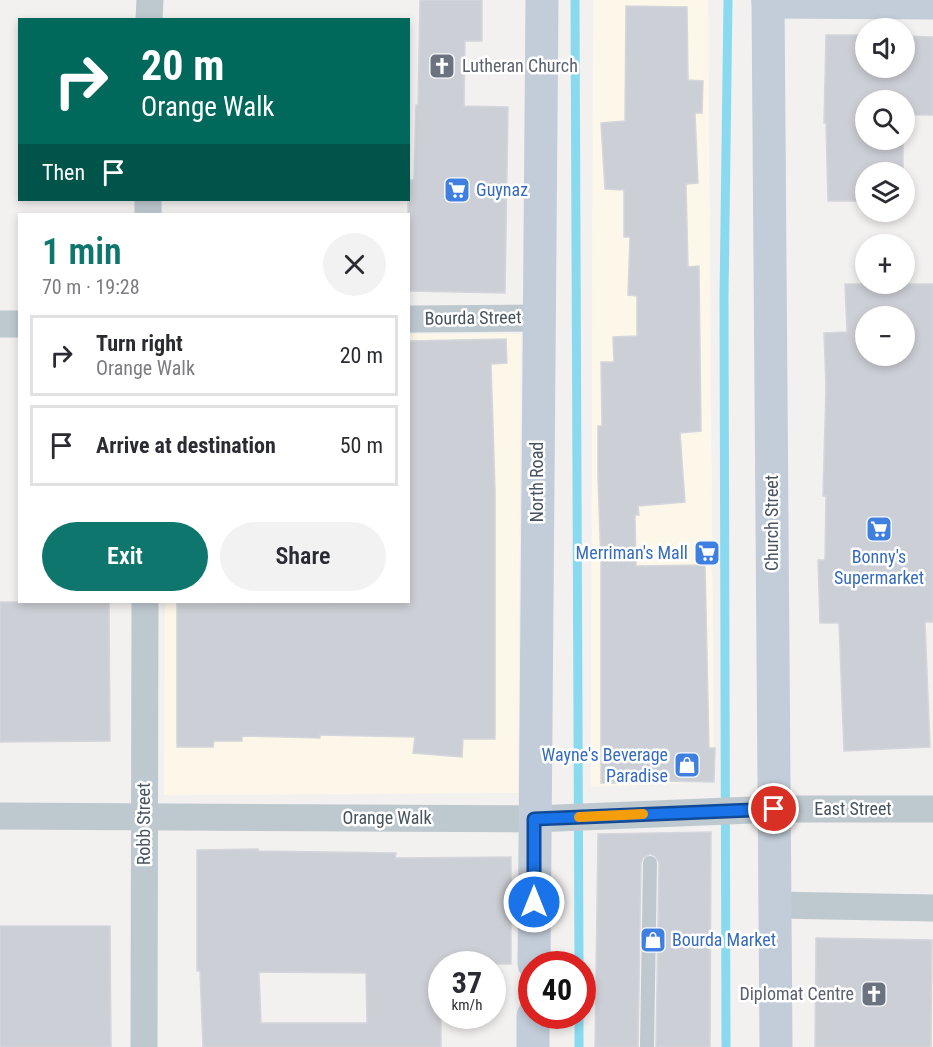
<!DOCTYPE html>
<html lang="en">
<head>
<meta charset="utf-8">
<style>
  :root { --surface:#fff; --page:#f2f2f3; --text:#2b2b33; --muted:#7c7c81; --line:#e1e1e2; --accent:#0f766e }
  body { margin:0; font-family:"Roboto Condensed",sans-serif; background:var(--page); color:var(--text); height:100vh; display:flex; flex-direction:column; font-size:22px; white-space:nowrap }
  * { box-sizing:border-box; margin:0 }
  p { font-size:20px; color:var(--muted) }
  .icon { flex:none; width:33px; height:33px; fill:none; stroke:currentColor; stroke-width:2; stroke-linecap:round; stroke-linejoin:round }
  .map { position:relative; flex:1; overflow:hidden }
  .sheet { position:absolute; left:18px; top:213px; width:392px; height:390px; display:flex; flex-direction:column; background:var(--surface); border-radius:0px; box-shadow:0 3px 9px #0003 }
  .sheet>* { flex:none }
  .guide { position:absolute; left:18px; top:18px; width:392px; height:183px; border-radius:0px; box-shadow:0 3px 9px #0003; background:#00695c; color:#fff; overflow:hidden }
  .fabs { position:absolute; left:855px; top:18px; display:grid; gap:12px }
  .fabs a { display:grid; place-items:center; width:60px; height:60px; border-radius:50%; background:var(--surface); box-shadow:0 3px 9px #0003; font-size:30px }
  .speed { position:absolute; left:428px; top:951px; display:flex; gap:12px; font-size:30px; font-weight:700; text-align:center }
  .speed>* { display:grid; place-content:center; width:78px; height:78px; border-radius:50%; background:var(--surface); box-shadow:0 3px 9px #0003; line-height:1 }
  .speed small { font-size:15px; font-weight:400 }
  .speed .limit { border:9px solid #d22; background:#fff; color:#111 }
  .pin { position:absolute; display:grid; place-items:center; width:51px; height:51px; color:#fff; margin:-26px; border:3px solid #fff; border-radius:50%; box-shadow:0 2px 6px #0007 }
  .me { position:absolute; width:66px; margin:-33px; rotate:0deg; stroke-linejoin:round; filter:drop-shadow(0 0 4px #0008) }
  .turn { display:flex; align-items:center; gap:21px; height:126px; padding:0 24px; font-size:27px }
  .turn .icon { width:78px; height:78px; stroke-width:2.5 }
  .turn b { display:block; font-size:42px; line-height:51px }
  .then { display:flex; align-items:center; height:57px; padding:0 24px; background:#0003; gap:12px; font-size:22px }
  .round { display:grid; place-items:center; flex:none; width:63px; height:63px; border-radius:32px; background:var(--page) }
  .headline { display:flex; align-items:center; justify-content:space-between; height:102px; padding:0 24px }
  h1 { font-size:36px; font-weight:600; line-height:45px; color:var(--accent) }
  .button { display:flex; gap:12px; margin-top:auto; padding:12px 24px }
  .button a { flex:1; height:69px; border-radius:36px; background:var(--accent); color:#fff; font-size:24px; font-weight:600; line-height:69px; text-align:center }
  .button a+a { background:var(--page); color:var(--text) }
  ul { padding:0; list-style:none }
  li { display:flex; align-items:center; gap:18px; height:81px; margin:0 12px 9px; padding:0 12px; border:3px solid var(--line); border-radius:0px }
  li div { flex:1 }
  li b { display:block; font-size:22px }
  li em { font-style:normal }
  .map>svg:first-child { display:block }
</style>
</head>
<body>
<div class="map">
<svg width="933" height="1047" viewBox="0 0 933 1047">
  <rect width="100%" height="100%" fill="#f3f0f0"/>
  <g fill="#fdf7ea">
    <path d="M 593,0 L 708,0 L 714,782 L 591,787 Z"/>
    <path d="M 408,334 L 521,334 L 518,793 L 164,795 L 165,602 L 408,602 Z"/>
  </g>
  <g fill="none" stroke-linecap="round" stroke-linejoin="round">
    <g stroke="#8adaef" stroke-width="9">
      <path d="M 575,0 L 579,964"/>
      <path d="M 579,1016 L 579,1047"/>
      <path d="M 726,1047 L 724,298 L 728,0"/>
    </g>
  </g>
  <g fill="#cccfd5" stroke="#d4d6dc" stroke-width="1.5" fill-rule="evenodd">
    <path d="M 420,0 L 482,0 L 482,41 L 465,41 L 464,106 L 508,107 L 505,293 L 408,291 L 408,180 L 414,180 L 416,105 L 418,105 Z"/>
    <path d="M 626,6 L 687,7 L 688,80 L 703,81 L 702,113 L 695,113 L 698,183 L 686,184 L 688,267 L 699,266 L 701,431 L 680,433 L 685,502 L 638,506 L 639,515 L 635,515 L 636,566 L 705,565 L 709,748 L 715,748 L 714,782 L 654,781 L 654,783 L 601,783 L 601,563 L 598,477 L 598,426 L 602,426 L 601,362 L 614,362 L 613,337 L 637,336 L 637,296 L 628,295 L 630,237 L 624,237 L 624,190 L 605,189 L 601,123 L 625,121 Z"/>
    <path d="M 826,35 L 866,35 L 866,68 L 904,68 L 904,36 L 933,37 L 933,115 L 908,115 L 907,125 L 904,125 L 904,100 L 866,100 L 866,140 L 903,140 L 903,172 L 866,172 L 866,201 L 828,201 L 826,123 L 824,123 Z"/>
    <path d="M 845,284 L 933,284 L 933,622 L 925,622 L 930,747 L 844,751 L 839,623 L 820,623 L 818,560 L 825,560 L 826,496 L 823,496 L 826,387 L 824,333 L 847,332 ZM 866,316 L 904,316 L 904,356 L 866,356 Z"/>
    <path d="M 506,339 L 507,363 L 491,364 L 495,490 L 495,739 L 463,739 L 462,757 L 413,753 L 415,737 L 320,735 L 320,738 L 242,736 L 242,741 L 214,741 L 213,747 L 177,747 L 177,603 L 408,602 L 408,341 Z"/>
    <path d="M 0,602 L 109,602 L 110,741 L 0,742 Z"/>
    <path d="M 711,832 L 710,1047 L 656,1047 L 659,863 L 655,856 L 650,854 L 643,858 L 641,863 L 638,1047 L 595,1047 L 598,834 Z"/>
    <path d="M 258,849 L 258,851 L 396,853 L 395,858 L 511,857 L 511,964 L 441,964 L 441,1047 L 203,1047 L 200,971 L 197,971 L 197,850 ZM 259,972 L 366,973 L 367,1023 L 261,1023 Z"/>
    <path d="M 0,926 L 110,926 L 111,1047 L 0,1047 Z"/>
    <path d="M 816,938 L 932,940 L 931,1047 L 815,1047 Z"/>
  </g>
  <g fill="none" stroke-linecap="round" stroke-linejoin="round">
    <path stroke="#bec8cf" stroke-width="14" d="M 647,1047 L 650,863"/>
    <g stroke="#bec8cf" stroke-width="27">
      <path d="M 149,20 L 150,0"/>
      <path d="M 148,214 L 148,200"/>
      <path d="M 408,319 L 538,318"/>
      <path d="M 0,324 L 20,324"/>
      <path d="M 0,816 L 534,819 L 774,809 L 933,809"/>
      <path d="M 775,905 L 933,908"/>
      <path d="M 144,1047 L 145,602"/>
    </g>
    <g stroke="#c2cdd9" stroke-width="33">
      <path d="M 768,0 L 776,1047"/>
      <path d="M 768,2 L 933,3"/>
      <path d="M 534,964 L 542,0"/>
      <path d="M 533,1047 L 533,1016"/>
    </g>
  </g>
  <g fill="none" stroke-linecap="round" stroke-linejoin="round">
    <g stroke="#114b97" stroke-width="15">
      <path id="route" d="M 534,902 L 534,819 L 774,809"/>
    </g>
    <use href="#route" stroke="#1a73e8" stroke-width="10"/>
    <path stroke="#f59e0b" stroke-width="10" d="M 579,817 L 643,814"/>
  </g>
  <defs>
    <g id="church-square" transform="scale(1.35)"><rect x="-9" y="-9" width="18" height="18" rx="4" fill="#6b7280" stroke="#fff"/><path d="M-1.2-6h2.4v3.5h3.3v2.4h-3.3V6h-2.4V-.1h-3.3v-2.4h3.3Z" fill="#fff"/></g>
    <g id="supermarket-square" transform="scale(1.35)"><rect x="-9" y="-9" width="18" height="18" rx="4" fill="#3f7fe0" stroke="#fff"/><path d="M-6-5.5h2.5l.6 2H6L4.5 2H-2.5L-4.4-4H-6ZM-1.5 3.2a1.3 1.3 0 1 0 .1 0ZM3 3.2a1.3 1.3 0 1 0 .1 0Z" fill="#fff"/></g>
    <g id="shop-square" transform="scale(1.35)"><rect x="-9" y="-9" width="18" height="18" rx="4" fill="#3f7fe0" stroke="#fff"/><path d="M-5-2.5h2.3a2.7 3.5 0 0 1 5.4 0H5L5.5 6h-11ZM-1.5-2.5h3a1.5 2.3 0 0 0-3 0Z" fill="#fff"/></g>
  </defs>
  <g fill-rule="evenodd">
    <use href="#church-square" x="442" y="66"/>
    <use href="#supermarket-square" x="457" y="190"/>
    <use href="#supermarket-square" x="879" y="529"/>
    <use href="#supermarket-square" x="707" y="553"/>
    <use href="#shop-square" x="687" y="765"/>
    <use href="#shop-square" x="653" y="940"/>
    <use href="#church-square" x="874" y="994"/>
  </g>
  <g text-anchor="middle" stroke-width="5" stroke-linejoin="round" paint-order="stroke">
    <g font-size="18" fill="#5b616d" stroke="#fff" text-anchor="start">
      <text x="462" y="72">Lutheran Church</text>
      <text x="854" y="1000" text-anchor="end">Diplomat Centre</text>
    </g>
    <g font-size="18" fill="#366cbe" stroke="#fff" text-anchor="start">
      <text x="476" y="196">Guynaz</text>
      <text x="688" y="559" text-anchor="end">Merriman's Mall</text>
      <text x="879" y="563" text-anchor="middle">Bonny's<tspan x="879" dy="21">Supermarket</tspan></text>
      <text x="668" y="761" text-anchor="end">Wayne's Beverage<tspan x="668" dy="21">Paradise</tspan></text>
      <text x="672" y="946">Bourda Market</text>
    </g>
    <g font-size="18" fill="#47535e" stroke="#fff">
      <text transform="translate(473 318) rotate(-1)" y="6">Bourda Street</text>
      <text transform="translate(537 482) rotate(-90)" y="6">North Road</text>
      <text transform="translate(772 523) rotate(-90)" y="6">Church Street</text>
      <text x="853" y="815">East Street</text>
      <text x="387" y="824">Orange Walk</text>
      <text transform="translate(144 824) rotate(-90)" y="6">Robb Street</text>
    </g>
  </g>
</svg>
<div class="fabs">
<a><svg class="icon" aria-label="sound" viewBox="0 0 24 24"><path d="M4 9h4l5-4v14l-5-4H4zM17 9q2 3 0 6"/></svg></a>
<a><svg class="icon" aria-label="search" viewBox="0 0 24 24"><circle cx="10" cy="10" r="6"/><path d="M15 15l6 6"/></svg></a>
<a><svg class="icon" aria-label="layers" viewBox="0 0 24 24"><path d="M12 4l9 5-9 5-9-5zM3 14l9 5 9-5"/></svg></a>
<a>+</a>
<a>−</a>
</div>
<div class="speed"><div>37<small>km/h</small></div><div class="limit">40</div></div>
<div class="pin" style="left:774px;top:809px;background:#d93025"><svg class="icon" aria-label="arrive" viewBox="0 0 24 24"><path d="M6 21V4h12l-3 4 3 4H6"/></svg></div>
<svg class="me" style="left:534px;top:902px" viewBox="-20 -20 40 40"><circle r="17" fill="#1a73e8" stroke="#fff" stroke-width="3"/><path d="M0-11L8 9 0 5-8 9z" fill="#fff"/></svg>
<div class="guide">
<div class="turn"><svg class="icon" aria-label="right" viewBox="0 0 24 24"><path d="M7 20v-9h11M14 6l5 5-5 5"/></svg><div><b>20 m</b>Orange Walk</div></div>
<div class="then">Then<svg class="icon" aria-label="arrive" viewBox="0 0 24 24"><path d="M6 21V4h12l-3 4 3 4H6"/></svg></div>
</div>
<section class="sheet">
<div class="headline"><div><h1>1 min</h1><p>70 m · 19:28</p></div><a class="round"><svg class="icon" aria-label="close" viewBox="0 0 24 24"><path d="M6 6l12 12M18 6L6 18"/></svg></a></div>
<ul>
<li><svg class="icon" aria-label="right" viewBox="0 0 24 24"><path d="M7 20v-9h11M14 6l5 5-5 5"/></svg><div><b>Turn right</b><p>Orange Walk</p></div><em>20 m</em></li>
<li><svg class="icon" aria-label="arrive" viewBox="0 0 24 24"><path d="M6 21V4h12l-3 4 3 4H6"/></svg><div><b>Arrive at destination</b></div><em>50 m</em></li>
</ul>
<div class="button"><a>Exit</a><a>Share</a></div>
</section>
</div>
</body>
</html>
